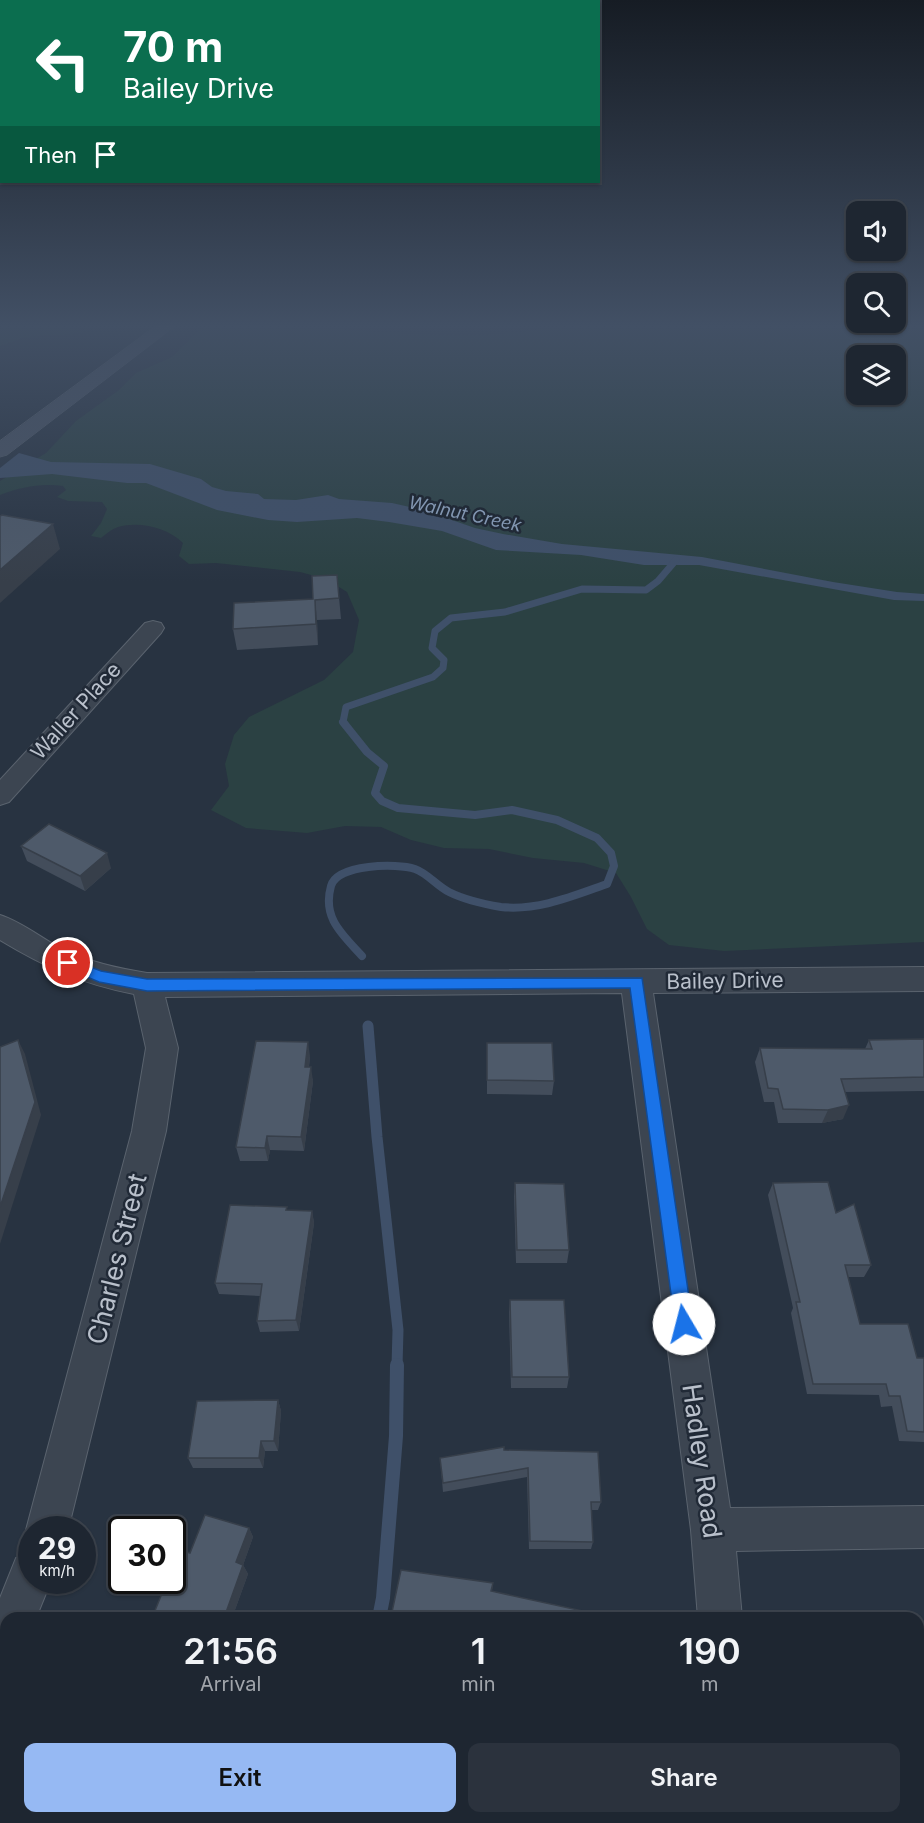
<!DOCTYPE html>
<html lang="en">
<head>
<meta charset="utf-8">
<style>
  :root { --surface:#1e2631; --page:#2b323d; --text:#f1f3f6; --muted:#a1a5ab; --line:#3c434d; --accent:#96b9f3 }
  body { margin:0; font-family:Inter,sans-serif; background:var(--page); color:var(--text); height:100vh; display:flex; flex-direction:column; font-size:22px; white-space:nowrap }
  * { box-sizing:border-box; margin:0 }
  p { font-size:20px; color:var(--muted) }
  .icon { flex:none; width:33px; height:33px; fill:none; stroke:currentColor; stroke-width:2; stroke-linecap:round; stroke-linejoin:round }
  .map { position:relative; flex:1; overflow:hidden }
  .side { position:absolute; left:0px; top:1612px; width:924px; height:212px; display:flex; flex-direction:column; background:var(--surface); border-radius:18px 18px 0 0; box-shadow:0 2px 4px #0004,0 0 0 2px var(--line) }
  .side>* { flex:none }
  .hud { position:absolute; left:0px; top:0px; width:600px; height:183px; box-shadow:0 2px 4px #0004,0 0 0 2px var(--line); background:#0b6e4f; color:#fff; overflow:hidden }
  .controls { position:absolute; left:846px; top:201px; display:grid; gap:12px }
  .controls a { display:grid; place-items:center; width:60px; height:60px; border-radius:12px; background:var(--surface); box-shadow:0 2px 4px #0004,0 0 0 2px var(--line); font-size:30px }
  .speed { position:absolute; left:18px; top:1516px; display:flex; gap:12px; font-size:30px; font-weight:700; text-align:center }
  .speed>* { display:grid; place-content:center; width:78px; height:78px; border-radius:50%; background:var(--surface); box-shadow:0 2px 4px #0004,0 0 0 2px var(--line); line-height:1 }
  .speed small { font-size:15px; font-weight:400 }
  .speed .limit { border:3px solid #111; border-radius:9px; background:#fff; color:#111 }
  .pin { position:absolute; display:grid; place-items:center; width:51px; height:51px; color:#fff; margin:-26px; border:3px solid #fff; border-radius:50%; box-shadow:0 2px 6px #0007 }
  .me { position:absolute; width:66px; margin:-33px; rotate:352deg; stroke-linejoin:round; filter:drop-shadow(0 0 4px #0008) }
  .turn { display:flex; align-items:center; gap:21px; height:126px; padding:0 24px; font-size:27px }
  .turn .icon { width:78px; height:78px; stroke-width:2.5 }
  .turn b { display:block; font-size:42px; line-height:51px }
  .then { display:flex; align-items:center; height:57px; padding:0 24px; background:#0003; gap:12px; font-size:22px }
  .eta { display:flex; justify-content:space-evenly; align-items:center; height:102px; text-align:center }
  .eta b { font-size:36px; font-weight:600; line-height:42px }
  .primary-button { display:flex; gap:12px; margin-top:auto; padding:12px 24px }
  .primary-button a { flex:1; height:69px; border-radius:12px; background:var(--accent); color:#111; font-size:24px; font-weight:600; line-height:69px; text-align:center }
  .primary-button a+a { background:var(--page); color:var(--text) }
  .map>svg:first-child { display:block }
</style>
</head>
<body>
<div class="map">
<svg width="924" height="1823" viewBox="0 0 924 1823">
  <rect width="100%" height="100%" fill="#283341"/>
  <g fill="#2b4143" fill-rule="evenodd">
    <path d="M 0,326 L 73,326 L 83,333 L 25,337 L 0,346 Z"/>
    <path d="M 206,326 C 238,326 270,324 302,327 C 392,332 471,343 561,326 L 924,326 L 924,942 L 724,951 L 669,945 L 647,929 L 631,897 L 616,873 L 584,863 L 533,858 L 489,849 L 444,848 L 411,840 L 381,827 L 345,826 L 307,833 L 246,828 L 211,810 L 229,786 L 225,764 L 234,735 L 249,717 L 324,680 L 353,652 L 359,620 L 347,592 L 326,579 L 300,572 L 216,563 L 189,564 L 179,556 L 183,543 C 167,527 139,521 118,527 C 112,529 106,534 101,538 L 91,536 L 101,523 L 107,509 L 102,502 L 68,501 L 57,497 L 66,490 L 63,486 C 41,483 21,487 0,495 L 0,481 L 46,453 L 76,421 L 119,390 L 136,373 L 172,357 L 199,330 ZM 856,356 L 896,356 L 896,394 L 856,394 Z"/>
  </g>
  <path fill="#3f5069" d="M 19,453 L 51,462 L 150,464 L 201,479 L 212,487 L 226,491 L 258,494 L 264,499 L 296,500 L 328,495 L 339,499 L 392,503 L 423,510 L 475,528 L 503,534 L 562,544 L 702,557 L 833,582 L 897,592 L 924,594 L 924,601 L 894,600 L 699,565 L 644,565 L 581,555 L 496,550 L 442,531 L 389,522 L 357,518 L 297,522 L 268,520 L 217,510 L 146,483 L 127,483 L 52,474 L 0,478 L 0,468 Z"/>
  <g fill="none" stroke-linecap="round" stroke-linejoin="round">
    <path stroke="#3f5069" stroke-width="7" d="M 345,724 L 343,722 L 346,707 L 433,677 L 443,668 L 444,660 L 432,648 L 435,631 L 451,618 L 505,612 L 582,589 L 646,590 L 658,581 L 676,560"/>
    <path stroke="#3f5069" stroke-width="8" d="M 343,722 L 367,752 L 384,766 L 375,793 L 382,801 L 398,808 L 475,815 L 512,810 L 557,820 L 597,838 L 611,853 L 614,866 L 607,884 C 573,896 538,911 501,907 C 483,904 465,900 449,892 C 437,886 427,873 415,869 C 397,863 337,864 331,886 C 322,918 342,934 362,956"/>
    <path stroke="#3f5069" stroke-width="11" d="M 368,1026 L 377,1137 L 398,1330 L 397,1366"/>
    <g stroke="#3f5069" stroke-width="14">
      <path d="M 379,1618 L 383,1598 L 396,1436 L 397,1365"/>
      <path d="M 340,1818 L 340,1823"/>
    </g>
    <g stroke="#5a636e" stroke-width="2">
      <g id="street">
        <path d="M 153,621 L 161,623 L 164,628 L 161,633 L 9,802 L 0,805 L 0,780 L 145,623 Z"/>
        <path d="M 0,915 C 22,922 41,938 62,949 C 89,962 117,968 147,973 L 924,967 L 924,991 L 653,993 L 730,1508 L 924,1506 L 924,1548 L 736,1551 L 742,1618 L 698,1618 L 691,1530 L 622,993 L 165,997 L 178,1048 L 166,1131 L 68,1530 L 32,1530 L 32,1544 L 26,1530 L 132,1131 L 146,1048 L 134,994 C 82,984 45,967 0,940 Z"/>
        <path d="M 32,1552 L 32,1581 L 51,1581 L 36,1618 L 6,1618 L 6,1672 L 0,1675 L 0,1598 L 16,1558 Z"/>
        <rect x="709" y="1818" width="50" height="5"/>
      </g>
    </g>
    <g stroke="#5a636e" stroke-width="1">
      <path id="secondary" d="M 156,326 L 175,326 L 7,455 L 0,457 L 0,441 Z"/>
    </g>
    <use href="#street" fill="#3c4551" fill-rule="evenodd"/>
    <use href="#secondary" fill="#4a5464" fill-rule="evenodd"/>
  </g>
  <g fill="#434d5b">
    <path d="M 337,575 L 341,619 L 317,620 L 318,645 L 237,650 L 233,629 L 313,599 Z"/>
    <path d="M 21,846 L 111,868 L 85,891 L 27,861 Z"/>
    <path d="M 924,1039 L 924,1091 L 845,1092 L 843,1119 L 822,1123 L 778,1123 L 774,1102 L 764,1102 L 755,1062 L 760,1048 L 865,1049 L 869,1040 Z"/>
    <path d="M 487,1043 L 554,1081 L 552,1095 L 487,1094 Z"/>
    <path d="M 310,1056 L 309,1067 L 313,1081 L 304,1151 L 270,1150 L 268,1161 L 240,1161 L 236,1147 Z"/>
    <path d="M 515,1183 L 569,1250 L 567,1263 L 516,1263 L 514,1196 Z"/>
    <path d="M 773,1183 L 836,1213 L 871,1265 L 864,1277 L 848,1277 L 860,1324 L 917,1358 L 924,1358 L 924,1442 L 899,1441 L 892,1406 L 881,1407 L 879,1395 L 807,1394 L 791,1313 L 793,1308 L 768,1195 Z"/>
    <path d="M 287,1207 L 287,1210 L 312,1211 L 314,1223 L 299,1331 L 260,1332 L 257,1321 L 260,1296 L 219,1294 L 215,1283 Z"/>
    <path d="M 510,1300 L 569,1377 L 567,1388 L 511,1388 L 509,1312 Z"/>
    <path d="M 278,1400 L 281,1411 L 278,1451 L 265,1451 L 263,1468 L 193,1468 L 188,1458 Z"/>
    <path d="M 504,1450 L 601,1502 L 598,1510 L 591,1510 L 593,1542 L 591,1549 L 529,1549 L 527,1477 L 443,1492 L 440,1458 Z"/>
    <path d="M 249,1528 L 253,1537 L 243,1565 L 248,1574 L 232,1618 L 152,1618 L 163,1592 L 162,1591 L 155,1583 L 190,1553 Z"/>
    <path d="M 493,1583 L 492,1591 L 591,1618 L 393,1618 L 392,1612 Z"/>
    <rect x="918" y="1681" width="6" height="81"/>
  </g>
  <g fill="#373f4a">
    <path d="M 53,524 L 60,549 L 0,603 L 0,570 Z"/>
    <path d="M 315,600 L 317,620 L 318,645 L 316,624 Z"/>
    <path d="M 107,853 L 111,868 L 85,891 L 80,876 Z"/>
    <path d="M 18,1040 L 25,1054 L 41,1115 L 0,1244 L 0,1207 Z"/>
    <path d="M 308,1042 L 310,1056 L 307,1081 L 305,1067 Z"/>
    <path d="M 311,1067 L 313,1081 L 304,1151 L 301,1137 Z"/>
    <path d="M 849,1105 L 843,1119 L 822,1123 L 828,1110 Z"/>
    <path d="M 267,1136 L 270,1150 L 268,1161 L 265,1148 Z"/>
    <path d="M 312,1211 L 314,1223 L 299,1331 L 296,1320 Z"/>
    <path d="M 278,1400 L 281,1411 L 278,1451 L 274,1441 Z"/>
    <path d="M 261,1441 L 265,1451 L 263,1468 L 259,1458 Z"/>
    <path d="M 249,1528 L 253,1537 L 241,1571 L 236,1562 Z"/>
    <path d="M 243,1565 L 248,1574 L 232,1618 L 224,1618 Z"/>
    <path d="M 174,1818 L 182,1818 L 180,1823 L 172,1823 Z"/>
  </g>
  <g fill="#4e5a6a" stroke="#373f4a" stroke-width="1.5">
    <path d="M 2,515 L 53,524 L 0,570 L 0,516 Z"/>
    <path d="M 337,575 L 339,598 L 315,600 L 316,624 L 233,629 L 234,603 L 313,599 L 312,576 Z"/>
    <path d="M 49,824 L 107,853 L 80,876 L 21,846 Z"/>
    <path d="M 924,1039 L 924,1077 L 841,1079 L 849,1105 L 828,1110 L 783,1109 L 778,1089 L 768,1088 L 760,1048 L 872,1049 L 869,1040 Z"/>
    <path d="M 18,1040 L 35,1102 L 0,1207 L 0,1047 Z"/>
    <path d="M 256,1041 L 308,1042 L 305,1067 L 311,1067 L 301,1137 L 267,1136 L 265,1148 L 236,1147 Z"/>
    <path d="M 487,1043 L 552,1043 L 554,1081 L 487,1080 Z"/>
    <path d="M 828,1182 L 836,1213 L 854,1204 L 871,1265 L 845,1265 L 860,1324 L 908,1324 L 917,1358 L 924,1358 L 924,1432 L 907,1431 L 900,1396 L 889,1396 L 886,1384 L 813,1384 L 796,1302 L 800,1302 L 773,1183 Z"/>
    <path d="M 515,1183 L 564,1184 L 569,1250 L 517,1250 Z"/>
    <path d="M 230,1205 L 287,1207 L 286,1210 L 312,1211 L 296,1320 L 257,1321 L 262,1284 L 215,1283 Z"/>
    <path d="M 510,1300 L 564,1300 L 569,1377 L 512,1377 Z"/>
    <path d="M 278,1400 L 274,1441 L 261,1441 L 259,1458 L 188,1458 L 197,1401 Z"/>
    <path d="M 504,1447 L 504,1450 L 598,1452 L 601,1502 L 591,1502 L 593,1542 L 530,1541 L 528,1468 L 443,1483 L 440,1458 Z"/>
    <path d="M 205,1515 L 249,1528 L 236,1562 L 243,1565 L 224,1618 L 152,1618 L 165,1586 L 155,1583 L 156,1581 L 172,1581 L 172,1547 L 190,1553 Z"/>
    <path d="M 401,1570 L 493,1583 L 491,1591 L 592,1613 L 591,1618 L 396,1618 L 397,1612 L 392,1612 Z"/>
    <rect x="918" y="1681" width="6" height="75"/>
    <path d="M 78,1818 L 174,1818 L 172,1823 L 76,1823 Z"/>
    <path d="M 500,1818 L 575,1818 L 575,1823 L 499,1823 Z"/>
  </g>
  <linearGradient id="sky" x2="0" y2="1"><stop stop-color="#161c24"/><stop offset="0.56" stop-color="#425065"/><stop offset="1" stop-color="#425065" stop-opacity="0"/></linearGradient>
  <rect width="924" height="582" fill="url(#sky)"/>
  <path fill="#1a73e8" stroke="#114b97" stroke-width="1.5" d="M 68,958 L 101,971 L 147,979 L 642,978 L 693,1324 L 690,1331 L 684,1333 L 677,1331 L 675,1324 L 630,988 L 147,991 L 99,982 L 63,967 L 61,963 Z"/>
  <g text-anchor="middle" stroke-width="5" stroke-linejoin="round" paint-order="stroke">
    <g font-size="18" font-style="italic" fill="#8296b1" stroke="#212a37">
      <text transform="translate(465 514) rotate(12)" y="6">Walnut Creek</text>
    </g>
    <g font-size="21" fill="#b9c0cb" stroke="#212a37">
      <text transform="translate(76 711) rotate(-48)" y="7">Waller Place</text>
      <text transform="translate(725 981) rotate(-1)" y="7">Bailey Drive</text>
    </g>
    <g font-size="26" fill="#b9c0cb" stroke="#212a37">
      <text transform="translate(117 1259) rotate(-76)" y="9">Charles Street</text>
      <text transform="translate(702 1461) rotate(82)" y="9">Hadley Road</text>
    </g>
  </g>
</svg>
<div class="controls">
<a><svg class="icon" aria-label="sound" viewBox="0 0 24 24"><path d="M4 9h4l5-4v14l-5-4H4zM17 9q2 3 0 6"/></svg></a>
<a><svg class="icon" aria-label="search" viewBox="0 0 24 24"><circle cx="10" cy="10" r="6"/><path d="M15 15l6 6"/></svg></a>
<a><svg class="icon" aria-label="layers" viewBox="0 0 24 24"><path d="M12 4l9 5-9 5-9-5zM3 14l9 5 9-5"/></svg></a>
</div>
<div class="speed"><div>29<small>km/h</small></div><div class="limit">30</div></div>
<div class="pin" style="left:68px;top:963px;background:#d93025"><svg class="icon" aria-label="arrive" viewBox="0 0 24 24"><path d="M6 21V4h12l-3 4 3 4H6"/></svg></div>
<svg class="me" style="left:684px;top:1324px" viewBox="-20 -20 40 40"><circle r="19" fill="#fff"/><path d="M0-13L10 11 0 6-10 11z" fill="#1a73e8"/></svg>
<div class="hud">
<div class="turn"><svg class="icon" aria-label="left" viewBox="0 0 24 24"><path d="M17 20v-9H6M10 6l-5 5 5 5"/></svg><div><b>70 m</b>Bailey Drive</div></div>
<div class="then">Then<svg class="icon" aria-label="arrive" viewBox="0 0 24 24"><path d="M6 21V4h12l-3 4 3 4H6"/></svg></div>
</div>
<section class="side">
<div class="eta">
<div><b>21:56</b><p>Arrival</p></div>
<div><b>1</b><p>min</p></div>
<div><b>190</b><p>m</p></div>
</div>
<div class="primary-button"><a>Exit</a><a>Share</a></div>
</section>
</div>
</body>
</html>
